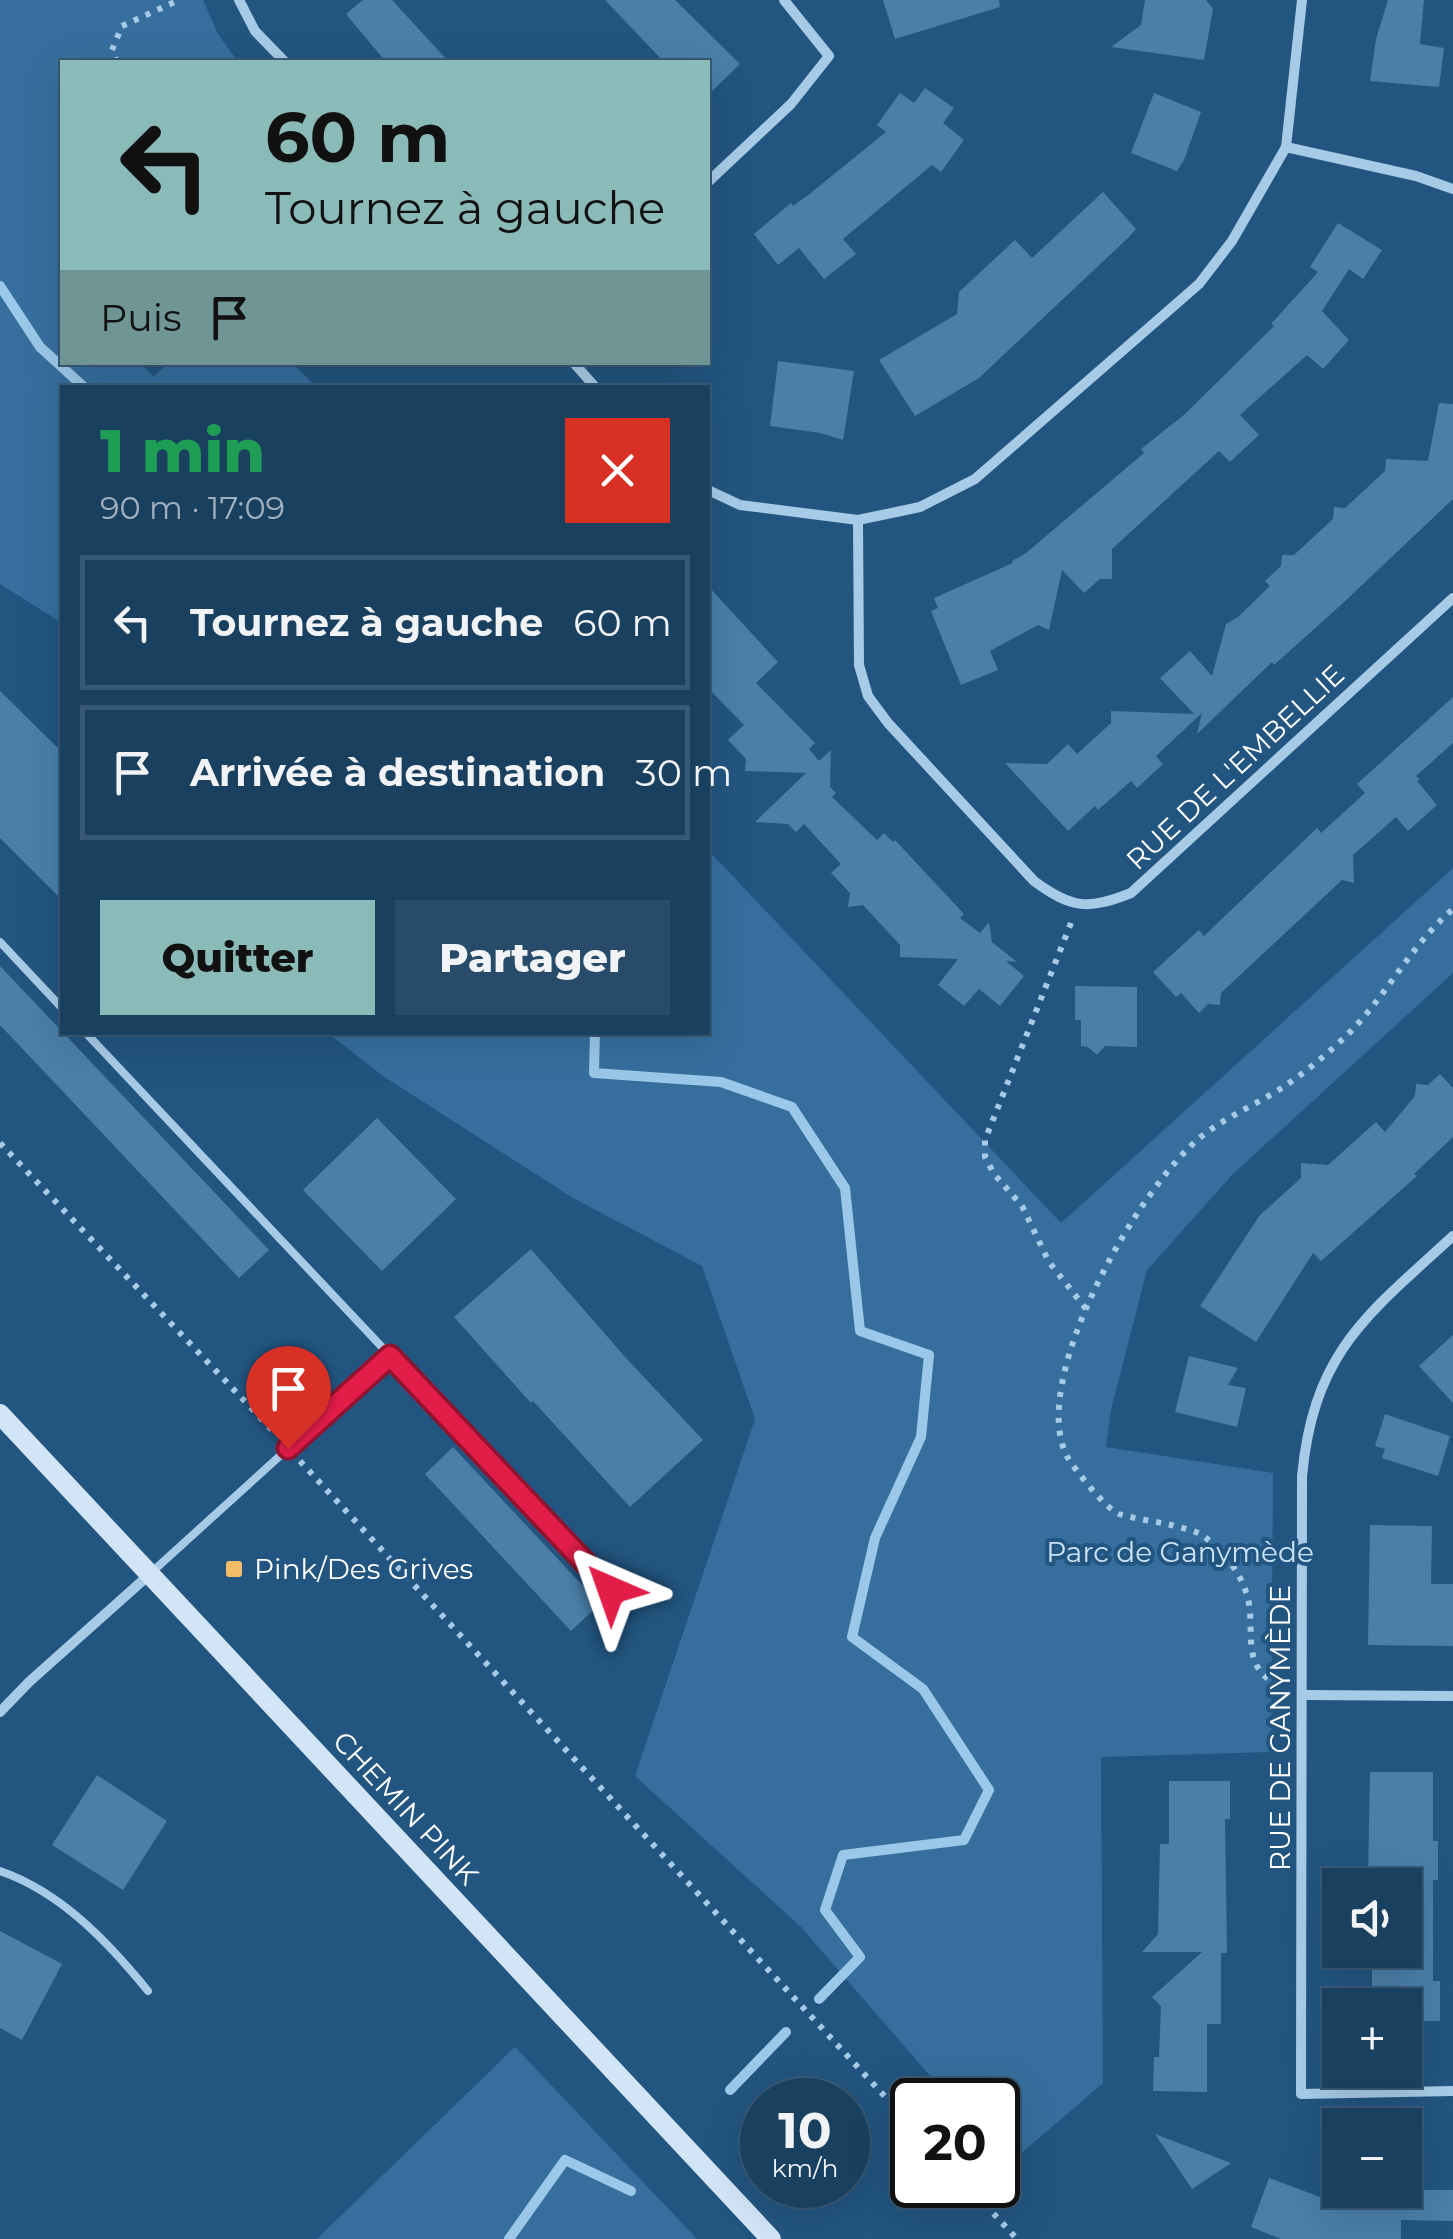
<!DOCTYPE html>
<html lang="fr">
<head>
<meta charset="utf-8">
<style>
  :root { --surface:#1a4060; --page:#274b69; --text:#f1f3f6; --muted:#9fafbd; --line:#385975; --accent:#8bbbb9 }
  body { margin:0; font-family:Montserrat,sans-serif; background:var(--page); color:var(--text); height:100vh; display:flex; flex-direction:column; font-size:38px; white-space:nowrap }
  * { box-sizing:border-box; margin:0 }
  p { font-size:32px; color:var(--muted) }
  .icon { flex:none; width:55px; height:55px; fill:none; stroke:currentColor; stroke-width:2; stroke-linecap:round; stroke-linejoin:round }
  .map { position:relative; flex:1; overflow:hidden }
  .panel { position:absolute; left:60px; top:385px; width:650px; height:650px; display:flex; flex-direction:column; background:var(--surface); border-radius:0px; box-shadow:0 10px 40px #0002,0 0 0 2px var(--line) }
  .panel>* { flex:none }
  .hud { position:absolute; left:60px; top:60px; width:650px; height:305px; border-radius:0px; box-shadow:0 10px 40px #0002,0 0 0 2px var(--line); background:#8bbbb9; color:#111; overflow:hidden }
  .tools { position:absolute; left:1322px; top:1868px; display:grid; gap:20px }
  .tools a { display:grid; place-items:center; width:100px; height:100px; border-radius:0px; background:var(--surface); box-shadow:0 10px 40px #0002,0 0 0 2px var(--line); font-size:50px }
  .speed { position:absolute; left:740px; top:2078px; display:flex; gap:20px; font-size:50px; font-weight:700; text-align:center }
  .speed>* { display:grid; place-content:center; width:130px; height:130px; border-radius:50%; background:var(--surface); box-shadow:0 10px 40px #0002,0 0 0 2px var(--line); line-height:1 }
  .speed small { font-size:25px; font-weight:400 }
  .speed .limit { border:5px solid #111; border-radius:15px; background:#fff; color:#111 }
  .pin { position:absolute; display:grid; place-items:center; width:85px; height:85px; color:#fff; margin:-102px -42px; border-radius:50% 50% 50% 0; rotate:-45deg; box-shadow:0 0 10px #0007 }
  .pin .icon { rotate:45deg }
  .me { position:absolute; width:110px; margin:-55px; rotate:317deg; stroke-linejoin:round; filter:drop-shadow(0 0 8px #0008) }
  .turn { display:flex; align-items:center; gap:35px; height:210px; padding:0 40px; font-size:45px }
  .turn .icon { width:130px; height:130px; stroke-width:2.5 }
  .turn b { display:block; font-size:70px; line-height:85px }
  .then { display:flex; align-items:center; height:95px; padding:0 40px; background:#0003; gap:20px; font-size:38px }
  .round { display:grid; place-items:center; flex:none; width:105px; height:105px; border-radius:0px; background:var(--page) }
  .summary { display:flex; align-items:center; justify-content:space-between; height:170px; padding:0 40px }
  h1 { font-size:60px; font-weight:800; line-height:75px; color:#1e9e55 }
  .primary-button { display:flex; gap:20px; margin-top:auto; padding:20px 40px }
  .primary-button a { flex:1; height:115px; border-radius:0px; background:var(--accent); color:#111; font-size:40px; font-weight:800; line-height:115px; text-align:center }
  .primary-button a+a { background:var(--page); color:var(--text) }
  ul { padding:0; list-style:none }
  li { display:flex; align-items:center; gap:30px; height:135px; margin:0 20px 15px; padding:0 20px; border:5px solid var(--line); border-radius:0px }
  li div { flex:1 }
  li b { display:block; font-size:38px }
  li em { font-style:normal }
  .map>svg:first-child { display:block }
</style>
</head>
<body>
<div class="map">
<svg width="1453" height="2239" viewBox="0 0 1453 2239">
  <rect width="100%" height="100%" fill="#225580"/>
  <g fill="#366f9e">
    <path d="M 0,0 L 203,0 L 218,34 L 238,62 L 62,62 L 62,362 L 141,363 L 153,377 L 168,363 L 292,363 L 316,387 L 62,388 L 62,623 L 0,584 Z"/>
    <path d="M 708,850 L 1061,1223 L 1453,868 L 1453,973 L 1233,1174 L 1147,1270 L 1111,1410 L 1106,1447 L 1273,1473 L 1271,1752 L 1101,1757 L 1103,2083 L 1011,2162 L 998,2148 L 998,2100 L 951,2100 L 801,1927 L 635,1776 L 755,1419 L 702,1266 L 573,1198 L 383,1076 L 328,1033 L 708,1032 Z"/>
    <path d="M 515,2047 L 697,2239 L 317,2239 Z"/>
  </g>
  <g fill="none" stroke-linecap="round" stroke-linejoin="round">
    <g stroke="#9bc8e8" stroke-width="10">
      <path d="M 0,286 L 40,347 L 85,388"/>
      <path d="M 595,1032 L 594,1073 L 721,1082 L 792,1107 L 845,1188 L 860,1331 L 929,1355 L 921,1437 L 875,1538 L 852,1637 L 923,1689 L 989,1790 L 964,1840 L 843,1855 L 825,1910 L 860,1957 L 819,1999"/>
      <path d="M 730,2090 L 786,2032"/>
      <path d="M 509,2239 L 565,2160 L 631,2191"/>
    </g>
  </g>
  <g fill="#4b7fa9">
    <path d="M 363,0 L 392,0 L 449,62 L 386,62 L 346,14 Z"/>
    <path d="M 605,0 L 675,0 L 740,64 L 708,95 L 708,62 L 664,62 Z"/>
    <path d="M 883,0 L 999,0 L 1000,7 L 895,39 Z"/>
    <path d="M 1145,0 L 1206,0 L 1213,9 L 1204,60 L 1111,47 L 1141,25 Z"/>
    <path d="M 1388,0 L 1424,0 L 1420,44 L 1444,48 L 1439,87 L 1370,81 L 1376,39 Z"/>
    <path d="M 925,88 L 954,108 L 943,123 L 964,140 L 941,172 L 932,165 L 843,239 L 856,254 L 824,279 L 799,248 L 778,265 L 754,234 L 791,203 L 793,206 L 807,196 L 886,132 L 877,125 L 900,93 L 914,103 Z"/>
    <path d="M 1154,93 L 1201,112 L 1184,160 L 1177,171 L 1131,153 Z"/>
    <path d="M 1103,192 L 1136,229 L 1128,238 L 979,378 L 915,416 L 879,360 L 957,314 L 959,292 L 1015,240 L 1032,258 Z"/>
    <path d="M 1338,223 L 1382,250 L 1363,279 L 1349,269 L 1322,311 L 1349,340 L 1323,369 L 1307,355 L 1240,415 L 1259,435 L 1230,462 L 1219,451 L 1112,549 L 1112,579 L 1100,579 L 1084,593 L 1062,570 L 1049,630 L 1038,625 L 990,651 L 998,670 L 961,685 L 931,611 L 938,608 L 934,598 L 1013,563 L 1012,561 L 1026,553 L 1144,453 L 1141,449 L 1185,414 L 1274,326 L 1271,324 L 1318,272 L 1310,267 Z"/>
    <path d="M 778,361 L 854,371 L 843,440 L 820,433 L 770,426 Z"/>
    <path d="M 1439,403 L 1453,404 L 1453,499 L 1342,604 L 1274,665 L 1272,662 L 1197,734 L 1202,713 L 1156,756 L 1163,764 L 1137,788 L 1131,781 L 1098,810 L 1095,806 L 1068,831 L 1005,763 L 1047,764 L 1068,744 L 1077,754 L 1111,723 L 1111,711 L 1194,714 L 1160,678 L 1190,651 L 1212,676 L 1226,624 L 1238,617 L 1270,586 L 1265,581 L 1281,566 L 1282,555 L 1294,555 L 1333,519 L 1334,507 L 1345,508 L 1385,471 L 1386,459 L 1428,461 Z"/>
    <path d="M 708,586 L 778,662 L 756,683 L 815,743 L 809,749 L 819,761 L 831,750 L 830,787 L 836,793 L 832,797 L 877,840 L 884,833 L 893,842 L 895,840 L 964,914 L 960,918 L 980,933 L 989,922 L 992,942 L 1017,962 L 1006,961 L 1024,976 L 1000,1006 L 979,989 L 964,1006 L 938,985 L 958,959 L 900,957 L 900,945 L 863,905 L 848,907 L 850,893 L 831,873 L 841,864 L 804,824 L 796,832 L 788,824 L 755,822 L 806,773 L 745,771 L 746,759 L 728,740 L 744,725 L 708,688 Z"/>
    <path d="M 0,691 L 62,752 L 62,900 L 0,838 Z"/>
    <path d="M 1453,697 L 1453,743 L 1416,776 L 1420,779 L 1417,781 L 1437,805 L 1408,831 L 1396,817 L 1353,855 L 1354,883 L 1342,880 L 1221,993 L 1220,1005 L 1208,1004 L 1199,1013 L 1181,993 L 1176,997 L 1153,972 L 1199,930 L 1204,936 L 1317,828 L 1321,833 L 1365,793 L 1357,784 Z"/>
    <path d="M 0,966 L 269,1250 L 239,1278 L 0,1025 Z"/>
    <path d="M 1075,986 L 1137,987 L 1137,1047 L 1105,1046 L 1097,1055 L 1088,1047 L 1081,1046 L 1081,1020 L 1075,1020 Z"/>
    <path d="M 1440,1074 L 1453,1088 L 1453,1137 L 1414,1174 L 1417,1176 L 1321,1261 L 1313,1253 L 1256,1342 L 1200,1306 L 1260,1215 L 1301,1178 L 1301,1163 L 1328,1165 L 1376,1122 L 1385,1132 L 1415,1096 L 1416,1084 L 1428,1085 Z"/>
    <path d="M 377,1118 L 456,1199 L 382,1271 L 303,1190 Z"/>
    <path d="M 531,1249 L 626,1358 L 703,1440 L 630,1507 L 533,1401 L 531,1403 L 454,1317 Z"/>
    <path d="M 1453,1335 L 1453,1403 L 1419,1366 Z"/>
    <path d="M 1189,1356 L 1238,1368 L 1228,1385 L 1246,1388 L 1237,1427 L 1175,1412 Z"/>
    <path d="M 1385,1414 L 1450,1436 L 1438,1476 L 1382,1458 L 1385,1449 L 1375,1446 Z"/>
    <path d="M 453,1447 L 600,1604 L 571,1631 L 425,1474 Z"/>
    <path d="M 1370,1525 L 1432,1526 L 1431,1584 L 1453,1584 L 1453,1646 L 1368,1645 Z"/>
    <path d="M 1370,1772 L 1433,1772 L 1433,1841 L 1438,1841 L 1438,1880 L 1433,1880 L 1433,1981 L 1440,1981 L 1440,2021 L 1405,2021 L 1405,2005 L 1374,2005 L 1372,2001 L 1372,1950 L 1405,1950 L 1405,1880 L 1368,1879 Z"/>
    <path d="M 97,1775 L 167,1821 L 123,1890 L 52,1845 Z"/>
    <path d="M 1169,1781 L 1230,1781 L 1230,1819 L 1225,1819 L 1227,1953 L 1221,1953 L 1221,2024 L 1207,2024 L 1207,2092 L 1153,2091 L 1154,2057 L 1159,2057 L 1161,2006 L 1152,1997 L 1202,1952 L 1142,1952 L 1158,1934 L 1160,1844 L 1169,1844 Z"/>
    <path d="M 0,1931 L 62,1964 L 22,2040 L 0,2028 Z"/>
    <path d="M 1155,2134 L 1231,2163 L 1192,2189 Z"/>
    <path d="M 1269,2178 L 1328,2200 L 1328,2190 L 1453,2190 L 1453,2221 L 1401,2220 L 1401,2239 L 1281,2239 L 1251,2227 Z"/>
  </g>
  <g fill="none" stroke-linecap="round" stroke-linejoin="round">
    <g stroke="#a7cbe7" stroke-width="6" stroke-dasharray="5 8" stroke-linecap="butt">
      <path d="M 117,62 L 112,50 L 122,26 L 179,0"/>
      <path d="M 1071,923 L 985,1140 L 985,1157 L 994,1174 L 1022,1206 L 1049,1262 L 1086,1309"/>
      <path d="M 0,1143 L 272,1430"/>
      <path d="M 300,1461 L 912,2126"/>
      <path d="M 1279,1685 C 1237,1667 1258,1625 1246,1592 C 1239,1570 1223,1552 1206,1538 C 1197,1530 1182,1528 1171,1525 C 1154,1521 1135,1519 1119,1514 C 1106,1509 1076,1471 1068,1458 C 1025,1382 1141,1184 1202,1136 C 1226,1117 1255,1105 1280,1089 C 1305,1073 1330,1052 1351,1031 C 1388,993 1412,944 1453,909"/>
      <path d="M 967,2185 L 1017,2239"/>
    </g>
    <g stroke="#a7cbe7" stroke-width="8">
      <path d="M 0,942 L 62,1008"/>
      <path d="M 85,1032 L 611,1590"/>
      <path d="M 153,1571 L 390,1356"/>
      <path d="M 0,1871 C 61,1892 108,1942 148,1991"/>
    </g>
    <g stroke="#a7cbe7" stroke-width="10">
      <path d="M 239,0 L 255,31 L 285,62"/>
      <path d="M 1286,147 L 1416,176 L 1453,189"/>
      <path d="M 708,182 L 791,104 L 829,56 L 784,0"/>
      <path d="M 573,362 L 596,388"/>
      <path d="M 708,490 L 740,505 L 858,520 L 920,507 L 975,479 L 1199,284 L 1232,241 L 1286,147 L 1302,0"/>
      <path d="M 858,520 L 859,665 L 868,696 L 888,723 L 1034,881 C 1072,909 1088,910 1131,893 L 1453,598"/>
      <path d="M 1453,1236 C 1367,1315 1314,1351 1302,1476 L 1301,2094 L 1453,2091"/>
      <path d="M 1304,1695 L 1453,1696"/>
      <path d="M 0,1712 L 29,1682 L 150,1574"/>
    </g>
    <path stroke="#d2e5f6" stroke-width="20" d="M 0,1414 L 771,2239"/>
  </g>
  <g fill="none" stroke-linecap="round" stroke-linejoin="round">
    <g stroke="#92132f" stroke-width="25">
      <path id="route" d="M 288,1448 L 390,1356 L 611,1590"/>
    </g>
    <use href="#route" stroke="#e11d48" stroke-width="18"/>
  </g>
  <rect fill="#f3bc69" stroke="#225580" stroke-width="4" x="224" y="1559" width="20" height="20" rx="5"/>
  <g text-anchor="middle" stroke-width="8" stroke-linejoin="round" paint-order="stroke">
    <g font-size="28" fill="#fff" stroke="#225580">
      <text transform="translate(1235 767) rotate(-43)" y="10">RUE DE L'EMBELLIE</text>
      <text transform="translate(1280 1728) rotate(-90)" y="10">RUE DE GANYMÈDE</text>
      <text transform="translate(406 1808) rotate(47)" y="10">CHEMIN PINK</text>
    </g>
    <g font-size="28" fill="#cbe3f6" stroke="#225580">
      <text x="1180" y="1562">Parc de Ganymède</text>
    </g>
    <g font-size="28" fill="#fff" stroke="#225580" text-anchor="start">
      <text x="254" y="1579">Pink/Des Grives</text>
    </g>
  </g>
</svg>
<div class="tools">
<a><svg class="icon" aria-label="sound" viewBox="0 0 24 24"><path d="M4 9h4l5-4v14l-5-4H4zM17 9q2 3 0 6"/></svg></a>
<a>+</a>
<a>−</a>
</div>
<div class="speed"><div>10<small>km/h</small></div><div class="limit">20</div></div>
<div class="pin" style="left:288px;top:1448px;background:#d93025"><svg class="icon" aria-label="arrive" viewBox="0 0 24 24"><path d="M6 21V4h12l-3 4 3 4H6"/></svg></div>
<svg class="me" style="left:611px;top:1590px" viewBox="-20 -20 40 40"><path d="M0-17L14 15 0 8-14 15z" fill="#e11d48" stroke="#fff" stroke-width="4"/></svg>
<div class="hud">
<div class="turn"><svg class="icon" aria-label="left" viewBox="0 0 24 24"><path d="M17 20v-9H6M10 6l-5 5 5 5"/></svg><div><b>60 m</b>Tournez à gauche</div></div>
<div class="then">Puis<svg class="icon" aria-label="arrive" viewBox="0 0 24 24"><path d="M6 21V4h12l-3 4 3 4H6"/></svg></div>
</div>
<section class="panel">
<div class="summary"><div><h1>1 min</h1><p>90 m · 17:09</p></div><a class="round" style="background:#d93025;color:#fff"><svg class="icon" aria-label="close" viewBox="0 0 24 24"><path d="M6 6l12 12M18 6L6 18"/></svg></a></div>
<ul>
<li><svg class="icon" aria-label="left" viewBox="0 0 24 24"><path d="M17 20v-9H6M10 6l-5 5 5 5"/></svg><div><b>Tournez à gauche</b></div><em>60 m</em></li>
<li><svg class="icon" aria-label="arrive" viewBox="0 0 24 24"><path d="M6 21V4h12l-3 4 3 4H6"/></svg><div><b>Arrivée à destination</b></div><em>30 m</em></li>
</ul>
<div class="primary-button"><a>Quitter</a><a>Partager</a></div>
</section>
</div>
</body>
</html>
